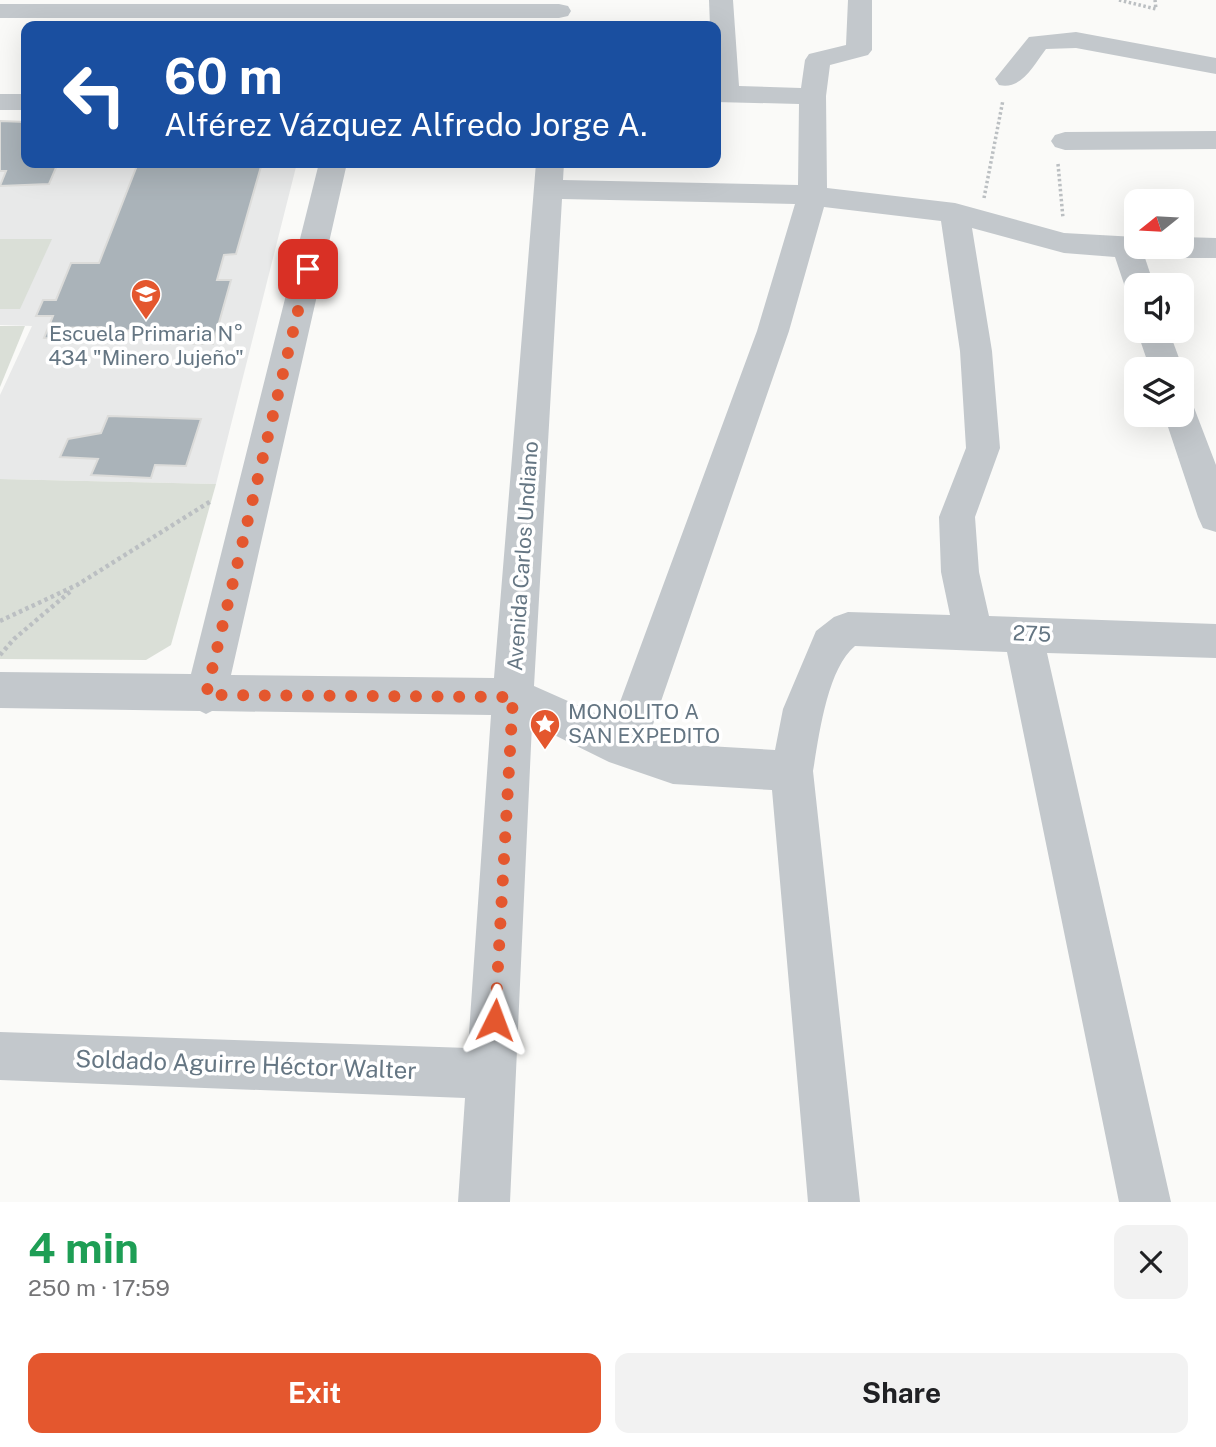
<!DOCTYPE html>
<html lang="en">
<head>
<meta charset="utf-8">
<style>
  :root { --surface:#fff; --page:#f2f2f2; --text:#202124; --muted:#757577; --accent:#e4572e }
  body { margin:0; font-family:"Public Sans",sans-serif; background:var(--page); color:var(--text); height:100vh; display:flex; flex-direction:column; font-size:26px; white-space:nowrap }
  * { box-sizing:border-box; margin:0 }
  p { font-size:23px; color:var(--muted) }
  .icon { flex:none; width:38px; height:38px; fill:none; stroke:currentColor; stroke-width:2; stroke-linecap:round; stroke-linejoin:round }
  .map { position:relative; height:1202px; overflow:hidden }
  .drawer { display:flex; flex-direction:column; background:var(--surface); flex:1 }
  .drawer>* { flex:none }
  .banner { position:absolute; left:21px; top:21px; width:700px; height:147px; border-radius:14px; box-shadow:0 7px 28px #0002; background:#1a4fa0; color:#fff; overflow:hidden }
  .needle { width:46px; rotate:252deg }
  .buttons { position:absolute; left:1124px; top:189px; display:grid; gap:14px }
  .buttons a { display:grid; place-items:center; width:70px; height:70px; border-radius:14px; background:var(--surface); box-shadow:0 7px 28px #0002; font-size:35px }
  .pin { position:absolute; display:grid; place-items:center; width:60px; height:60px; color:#fff; margin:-30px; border-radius:14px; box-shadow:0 4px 10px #0006 }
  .me { position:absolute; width:77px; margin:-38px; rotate:3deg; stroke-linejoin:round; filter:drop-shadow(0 0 5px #0008) }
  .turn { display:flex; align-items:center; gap:24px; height:147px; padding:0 28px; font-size:32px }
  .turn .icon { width:91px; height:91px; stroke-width:2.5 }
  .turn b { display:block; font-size:49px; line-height:60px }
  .round { display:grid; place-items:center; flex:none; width:74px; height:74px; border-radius:14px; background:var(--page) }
  .overview { display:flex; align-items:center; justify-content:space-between; height:119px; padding:0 28px }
  h1 { font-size:42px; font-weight:700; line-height:52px; color:#1e9e55 }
  .button { display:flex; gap:14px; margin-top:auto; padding:14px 28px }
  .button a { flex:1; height:80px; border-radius:14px; background:var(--accent); color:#fff; font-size:28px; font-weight:700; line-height:80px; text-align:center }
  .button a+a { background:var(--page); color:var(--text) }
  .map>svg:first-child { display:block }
</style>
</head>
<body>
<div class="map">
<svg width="1216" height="1202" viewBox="0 0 1216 1202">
  <rect width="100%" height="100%" fill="#fafaf8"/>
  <path fill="#e8e9e9" d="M 0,121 L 26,122 L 26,163 L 297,163 L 216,484 L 0,479 L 0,395 L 32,326 L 0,325 Z"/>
  <g fill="#dadfd7">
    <path d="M 0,239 L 52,239 L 20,309 L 0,309 Z"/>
    <path d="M 0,326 L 25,326 L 0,387 Z"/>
    <path d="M 0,479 L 216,484 L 171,645 L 146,660 L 0,659 Z"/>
  </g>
  <g fill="#aab3b9" stroke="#dcdcda" stroke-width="2">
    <path d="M 0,121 L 26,122 L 26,163 L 58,163 L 49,184 L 0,186 L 6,171 L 0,171 Z"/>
    <path d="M 138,163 L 262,163 L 236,254 L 224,255 L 217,280 L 231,280 L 213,344 L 154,343 L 158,329 L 99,332 L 101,327 L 58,328 L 54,339 L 44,338 L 53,316 L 36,316 L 43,300 L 56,300 L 71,263 L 99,263 Z"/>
    <path d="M 108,416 L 201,419 L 186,466 L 155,465 L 151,478 L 91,475 L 98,459 L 60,457 L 68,439 L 101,433 Z"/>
  </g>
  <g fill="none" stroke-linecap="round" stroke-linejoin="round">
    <g stroke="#bbbfc2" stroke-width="3.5" stroke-dasharray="2.5 2.5" stroke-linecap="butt">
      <path d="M 1119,0 L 1156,9 L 1155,0"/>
      <path d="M 1058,164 L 1063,218"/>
      <path d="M 984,198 L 1003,100"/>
    </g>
    <g stroke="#bbbfc2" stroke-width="4.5" stroke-dasharray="3.5 3.5" stroke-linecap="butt">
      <path d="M 0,621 L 77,585 L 211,501"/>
      <path d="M 0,655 L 14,639 L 72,590"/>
    </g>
    <g fill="#c3c8cc" fill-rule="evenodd">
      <path d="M 709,0 L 733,0 L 739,86 L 801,88 L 805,60 L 809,54 L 846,45 L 848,0 L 872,0 L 872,50 L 868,55 L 830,65 L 826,96 L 827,188 L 955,203 L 1064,233 L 1136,237 L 1136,247 L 1181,247 L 1181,237 L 1216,238 L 1216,258 L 1145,258 L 1154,285 L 1136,285 L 1136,295 L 1127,293 L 1115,257 L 1064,253 L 972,228 L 992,351 L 1000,448 L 975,517 L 979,572 L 989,616 L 1216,624 L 1216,658 L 1047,653 L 1171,1202 L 1119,1202 L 1007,652 L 855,646 C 827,669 819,736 813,771 L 860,1202 L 808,1202 L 772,790 L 673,784 L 609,762 L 532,724 L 510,1202 L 458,1202 L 465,1098 L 0,1080 L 0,1032 L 468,1048 L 491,715 L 212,711 L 206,714 L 200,711 L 0,708 L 0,672 L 191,674 L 319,163 L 347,163 L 231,675 L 494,678 L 536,163 L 564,163 L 563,180 L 798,185 L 799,104 L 716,102 L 716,26 L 710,26 ZM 562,199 L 795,204 L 757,331 L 613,721 L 534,686 ZM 824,207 L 941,221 L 960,351 L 966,448 L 939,517 L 941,572 L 950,615 L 848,612 L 834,617 L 816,631 L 783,709 L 775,750 L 673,744 L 649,736 L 789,331 Z"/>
      <path d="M 0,4 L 559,4 L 568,6 L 571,11 L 568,16 L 559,18 L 0,18 Z"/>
      <path d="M 1076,32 L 1216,58 L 1216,74 L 1076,48 L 1046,49 C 1033,66 1022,90 999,85 L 995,79 L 1029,37 Z"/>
      <rect x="0" y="94" width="26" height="16"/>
      <path d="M 1216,131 L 1216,149 L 1065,150 L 1055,147 L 1051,141 L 1055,135 L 1065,132 Z"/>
      <path d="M 1137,331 L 1169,331 L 1183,369 L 1181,371 L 1181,369 L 1150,369 Z"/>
      <path d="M 1181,401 L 1193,405 L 1216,465 L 1216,532 L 1203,528 L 1198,517 L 1164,415 L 1181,415 Z"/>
    </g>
  </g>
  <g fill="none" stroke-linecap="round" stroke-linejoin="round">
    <path stroke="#e4572e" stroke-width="12" stroke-dasharray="0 21.6" d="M 308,269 L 206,695 L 513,697 L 495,1020"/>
  </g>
  <defs>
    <g id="school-pin" transform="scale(1.575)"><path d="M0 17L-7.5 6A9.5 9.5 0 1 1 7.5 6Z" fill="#e4572e" stroke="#fff"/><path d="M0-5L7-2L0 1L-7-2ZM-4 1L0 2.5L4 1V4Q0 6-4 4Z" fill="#fff"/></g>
    <g id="sight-pin" transform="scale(1.575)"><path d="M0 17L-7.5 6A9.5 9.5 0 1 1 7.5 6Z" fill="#e4572e" stroke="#fff"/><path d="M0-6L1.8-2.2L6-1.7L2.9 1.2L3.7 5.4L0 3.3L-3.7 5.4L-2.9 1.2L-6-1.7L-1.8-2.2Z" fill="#fff"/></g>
  </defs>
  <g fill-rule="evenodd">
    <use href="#school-pin" x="146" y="294"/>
    <use href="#sight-pin" x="545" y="724"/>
  </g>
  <g text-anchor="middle" stroke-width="7" stroke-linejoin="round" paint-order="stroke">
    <g font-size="21" fill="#657683" stroke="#fff">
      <text x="146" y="341">Escuela Primaria N°<tspan x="146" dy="24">434 "Minero Jujeño"</tspan></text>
      <text x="568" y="719" text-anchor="start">MONOLITO A<tspan x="568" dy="24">SAN EXPEDITO</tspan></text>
    </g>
    <g font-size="21" fill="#657683" stroke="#fff">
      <text transform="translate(523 556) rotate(-86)" y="7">Avenida Carlos Undiano</text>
      <text transform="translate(1032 634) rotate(2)" y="7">275</text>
    </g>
    <g font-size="24" fill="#657683" stroke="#fff">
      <text transform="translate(246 1065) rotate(2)" y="8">Soldado Aguirre Héctor Walter</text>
    </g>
  </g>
</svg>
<div class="buttons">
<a><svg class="needle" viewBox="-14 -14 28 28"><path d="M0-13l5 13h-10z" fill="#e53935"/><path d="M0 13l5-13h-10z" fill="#757577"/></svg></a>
<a><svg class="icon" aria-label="sound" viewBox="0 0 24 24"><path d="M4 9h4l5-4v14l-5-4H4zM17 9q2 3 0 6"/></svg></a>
<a><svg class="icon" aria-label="layers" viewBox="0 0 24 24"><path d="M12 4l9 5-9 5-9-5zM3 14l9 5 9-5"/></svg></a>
</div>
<div class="pin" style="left:308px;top:269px;background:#d93025"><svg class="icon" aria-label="arrive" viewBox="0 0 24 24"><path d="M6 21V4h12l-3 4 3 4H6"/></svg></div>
<svg class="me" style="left:495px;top:1020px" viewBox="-20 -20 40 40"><path d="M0-17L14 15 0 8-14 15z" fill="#e4572e" stroke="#fff" stroke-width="4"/></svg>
<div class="banner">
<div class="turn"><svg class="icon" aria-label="left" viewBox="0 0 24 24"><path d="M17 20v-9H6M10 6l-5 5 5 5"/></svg><div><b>60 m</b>Alférez Vázquez Alfredo Jorge A.</div></div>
</div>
</div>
<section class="drawer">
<div class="overview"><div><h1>4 min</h1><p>250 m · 17:59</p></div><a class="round"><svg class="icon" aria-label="close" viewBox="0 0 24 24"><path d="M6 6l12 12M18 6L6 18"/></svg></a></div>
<div class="button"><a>Exit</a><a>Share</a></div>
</section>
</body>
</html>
